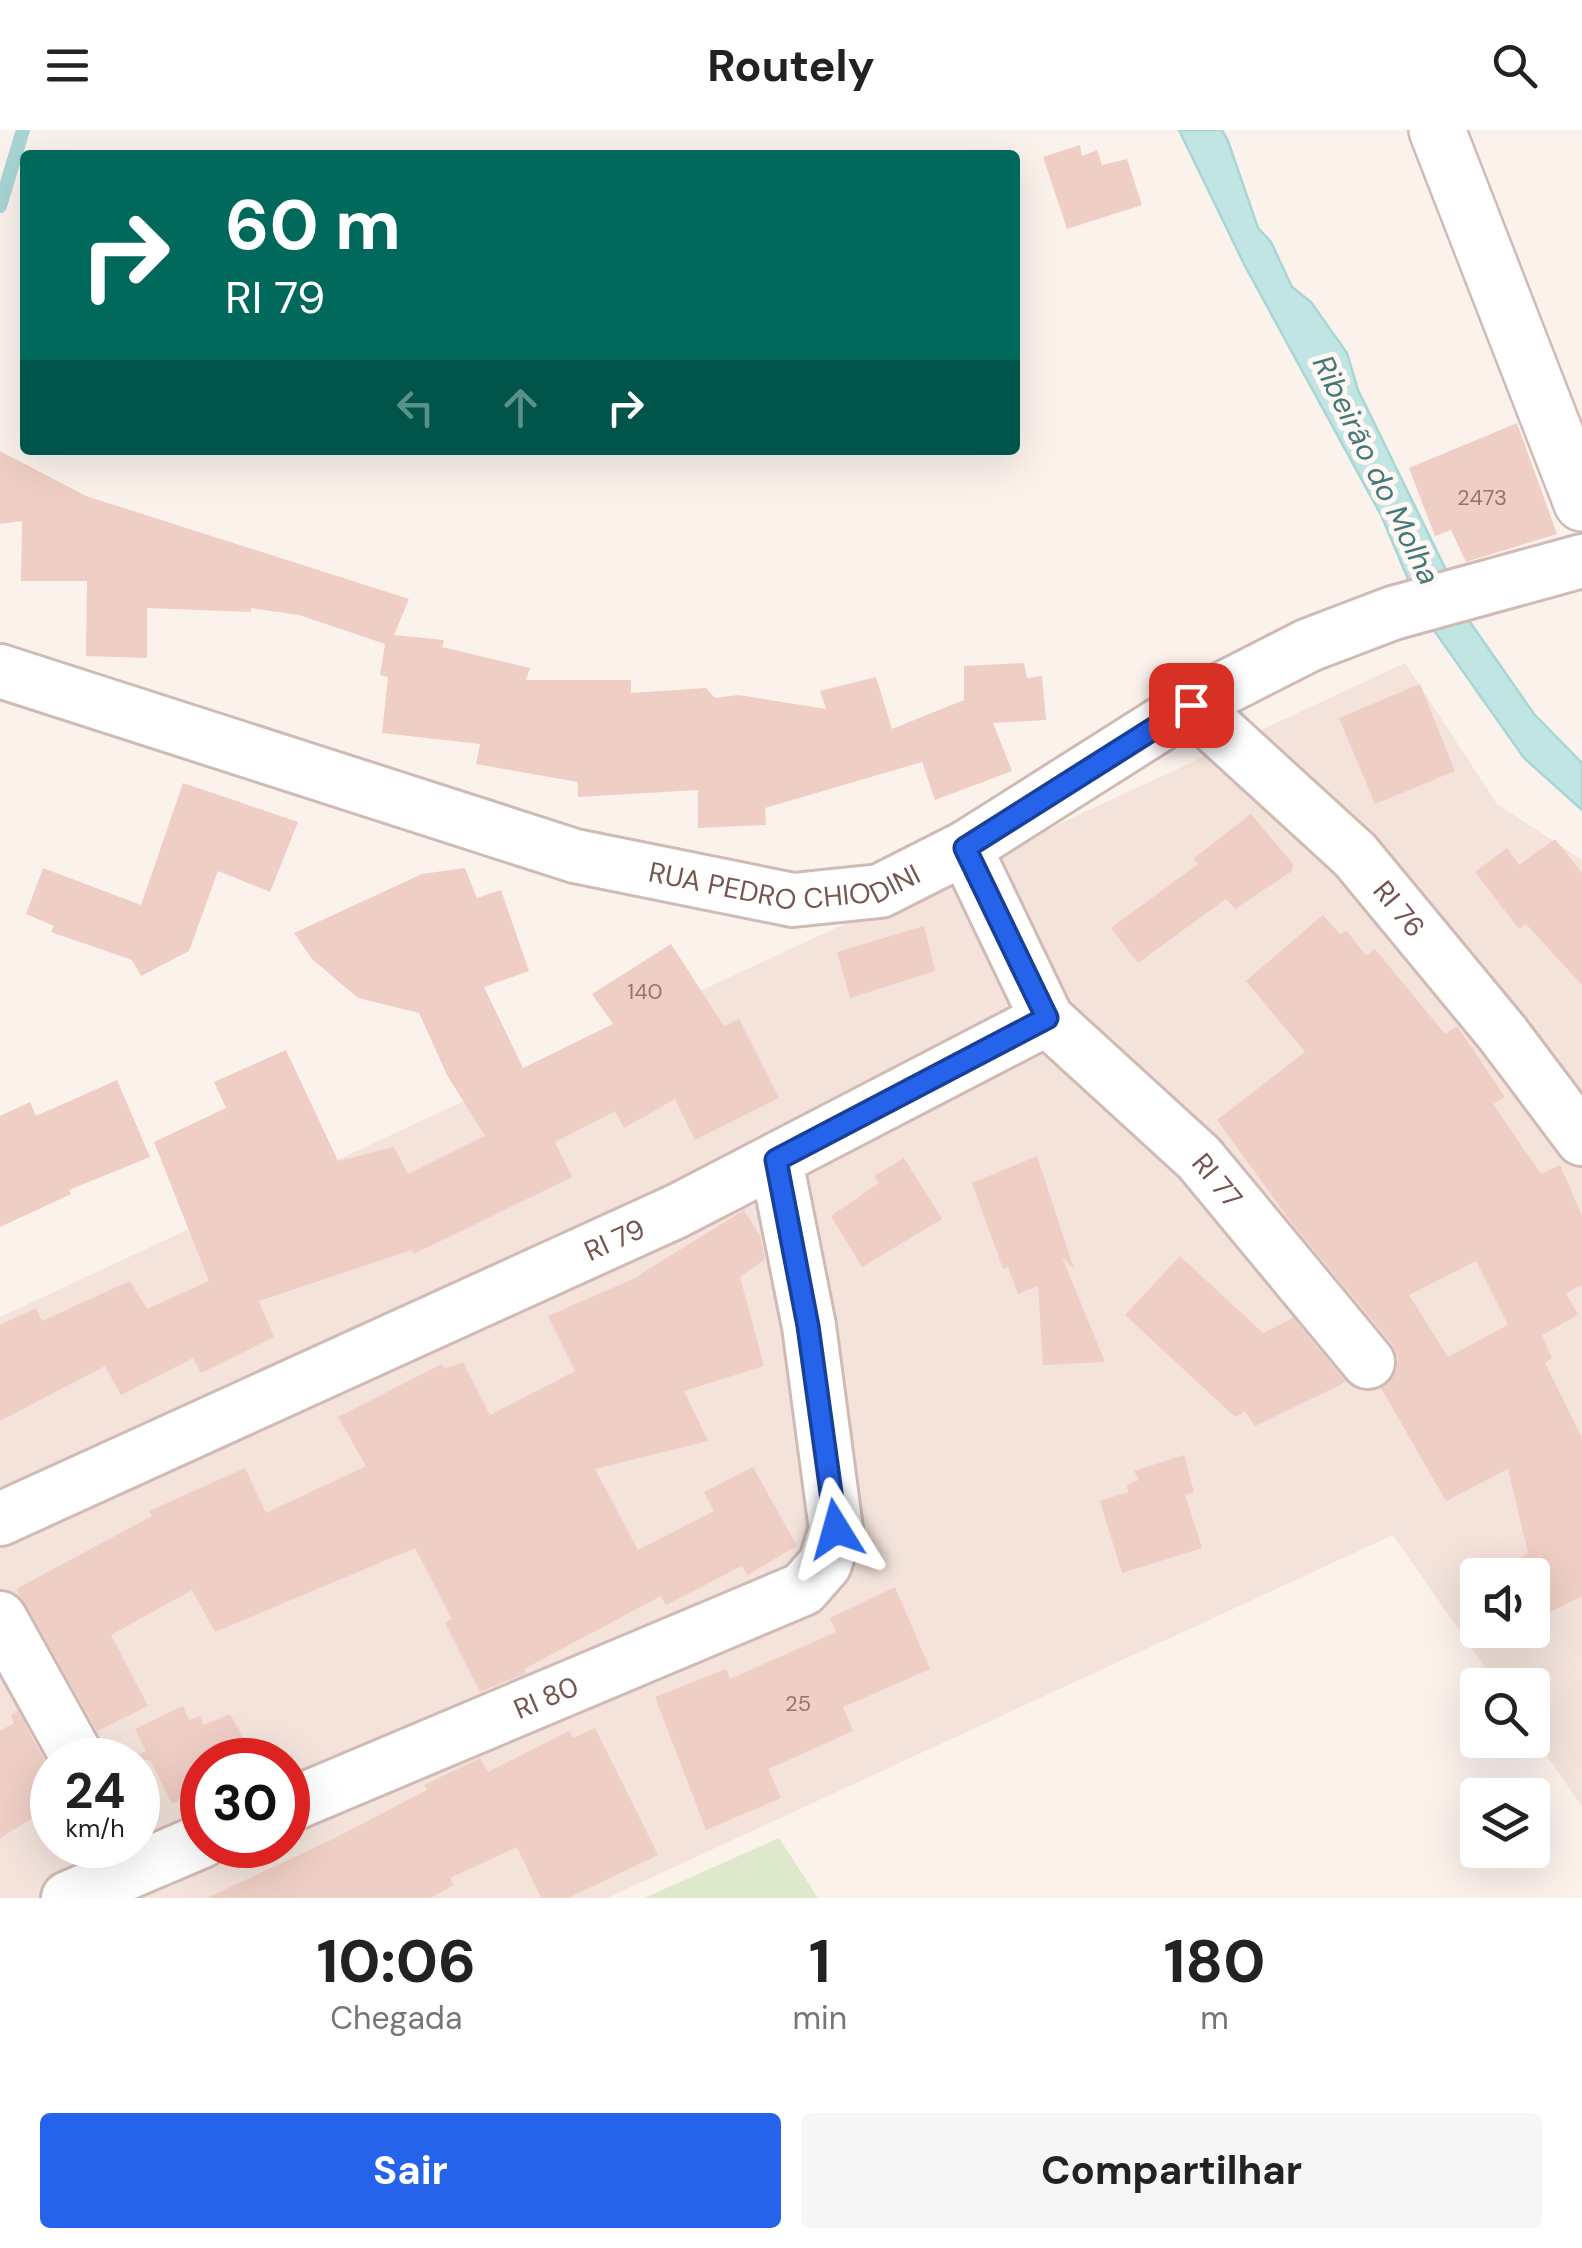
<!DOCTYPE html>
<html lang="pt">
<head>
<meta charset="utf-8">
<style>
  :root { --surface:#fff; --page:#f6f6f6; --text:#222; --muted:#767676; --accent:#2563eb }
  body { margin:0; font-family:"DM Sans",sans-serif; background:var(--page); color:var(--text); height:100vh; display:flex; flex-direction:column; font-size:38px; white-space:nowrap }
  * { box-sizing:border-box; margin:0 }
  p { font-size:32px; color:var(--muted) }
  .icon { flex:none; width:55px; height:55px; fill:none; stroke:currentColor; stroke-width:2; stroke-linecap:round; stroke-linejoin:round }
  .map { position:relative; height:1768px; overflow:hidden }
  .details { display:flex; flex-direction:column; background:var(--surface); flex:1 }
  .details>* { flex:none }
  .top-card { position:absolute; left:20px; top:20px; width:1000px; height:305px; border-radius:10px; box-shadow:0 10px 40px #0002; background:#00695c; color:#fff; overflow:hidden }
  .buttons { position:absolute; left:1460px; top:1428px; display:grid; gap:20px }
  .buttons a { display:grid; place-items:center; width:90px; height:90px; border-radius:10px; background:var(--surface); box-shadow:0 10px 40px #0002; font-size:50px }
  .speed { position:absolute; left:30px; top:1608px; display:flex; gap:20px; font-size:50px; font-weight:700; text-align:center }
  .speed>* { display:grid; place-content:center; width:130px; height:130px; border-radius:50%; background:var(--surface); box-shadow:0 10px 40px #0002; line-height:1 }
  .speed small { font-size:25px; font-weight:400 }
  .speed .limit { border:15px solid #d22; background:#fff; color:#111 }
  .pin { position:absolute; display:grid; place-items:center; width:85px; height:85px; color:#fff; margin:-42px; border-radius:20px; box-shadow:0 5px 15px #0006 }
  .me { position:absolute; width:110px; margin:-55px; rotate:352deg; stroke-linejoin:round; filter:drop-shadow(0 0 8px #0008) }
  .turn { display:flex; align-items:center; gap:35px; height:210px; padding:0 40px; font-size:45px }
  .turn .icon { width:130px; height:130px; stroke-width:2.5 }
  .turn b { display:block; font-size:70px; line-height:85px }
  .lanes { display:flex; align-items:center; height:95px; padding:0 40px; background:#0003; justify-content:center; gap:50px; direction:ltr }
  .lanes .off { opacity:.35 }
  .eta { display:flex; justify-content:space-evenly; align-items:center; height:170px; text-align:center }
  .eta b { font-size:60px; font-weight:700; line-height:70px }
  .primary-button { display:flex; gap:20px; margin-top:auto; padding:20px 40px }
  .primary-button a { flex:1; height:115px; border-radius:10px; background:var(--accent); color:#fff; font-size:40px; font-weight:700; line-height:115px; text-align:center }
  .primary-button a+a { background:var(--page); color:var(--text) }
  header { display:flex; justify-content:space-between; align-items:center; height:130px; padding:0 40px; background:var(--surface); font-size:45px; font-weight:700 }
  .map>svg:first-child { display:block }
</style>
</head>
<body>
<header><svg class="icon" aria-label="menu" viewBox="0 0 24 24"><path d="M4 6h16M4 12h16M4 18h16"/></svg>Routely<svg class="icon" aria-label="search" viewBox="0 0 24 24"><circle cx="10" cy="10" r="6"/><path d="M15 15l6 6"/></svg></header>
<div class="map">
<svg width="1582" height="1768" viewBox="0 0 1582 1768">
  <rect width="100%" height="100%" fill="#fcf2ec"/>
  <path fill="#f3e3db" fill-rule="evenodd" d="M 1405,533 L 1497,674 L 1582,730 L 1582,1677 L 1533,1605 L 1532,1555 L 1497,1555 L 1393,1405 L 607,1768 L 0,1768 L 0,1187 ZM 1478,1445 L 1532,1445 L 1532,1500 L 1478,1500 ZM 52,1630 L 138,1630 L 138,1715 L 52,1715 ZM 202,1630 L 288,1630 L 288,1715 L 202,1715 Z"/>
  <path fill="#dde9ca" d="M 779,1708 L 818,1768 L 644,1768 Z"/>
  <g fill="#c1e5e3" stroke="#a8d6d4" stroke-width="2.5">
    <path d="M 1179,0 L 1222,0 L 1228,11 L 1258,98 L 1271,112 L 1292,157 L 1311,172 L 1347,223 L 1358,260 L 1449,446 L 1411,456 L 1381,385 L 1245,136 Z"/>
    <path d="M 1463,482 L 1534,584 L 1582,633 L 1582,680 L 1524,628 L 1428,492 Z"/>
  </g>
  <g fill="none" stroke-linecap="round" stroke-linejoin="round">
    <path stroke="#a8d6d4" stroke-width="14" d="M 0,76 L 23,0"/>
  </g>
  <g fill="#efcec5" fill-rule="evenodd">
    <path d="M 1080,15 L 1082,26 L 1097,20 L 1102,35 L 1127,29 L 1142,75 L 1067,99 L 1043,27 Z"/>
    <path d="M 1517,293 L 1557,404 L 1466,432 L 1451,400 L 1435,406 L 1409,338 Z"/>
    <path d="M 0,321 L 86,366 L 409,469 L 394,505 L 444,510 L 442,517 L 530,538 L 526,550 L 631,550 L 631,563 L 706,558 L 715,568 L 739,565 L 826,579 L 820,561 L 876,547 L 892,599 L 964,570 L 964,536 L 1024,533 L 1027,548 L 1042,546 L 1046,590 L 993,593 L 1012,641 L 935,670 L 922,632 L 765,678 L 766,695 L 698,698 L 698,660 L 578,667 L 578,652 L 476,634 L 480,614 L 382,603 L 388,547 L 380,545 L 385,514 L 299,485 L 251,478 L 251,482 L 147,478 L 147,528 L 86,526 L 87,451 L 21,451 L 22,391 L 0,394 Z"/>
    <path d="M 1420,554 L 1455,641 L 1375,674 L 1339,588 Z"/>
    <path d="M 183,653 L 298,692 L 270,762 L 218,741 L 189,821 L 141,846 L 132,830 L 51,802 L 54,796 L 26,784 L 43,738 L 141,775 Z"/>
    <path d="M 1251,684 L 1293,734 L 1292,741 L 1235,779 L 1226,769 L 1138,833 L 1111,798 L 1198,734 L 1193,729 Z"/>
    <path d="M 1555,709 L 1582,743 L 1582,855 L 1526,794 L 1519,799 L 1475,742 L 1507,718 L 1519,735 Z"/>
    <path d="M 465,738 L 477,768 L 501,760 L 529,841 L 484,857 L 523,938 L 613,894 L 592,864 L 671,814 L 724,896 L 739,889 L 779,968 L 695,1010 L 675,969 L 624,998 L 615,981 L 555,1012 L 572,1047 L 414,1124 L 411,1120 L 259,1171 L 274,1207 L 201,1243 L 193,1228 L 121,1265 L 105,1236 L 0,1291 L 0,1195 L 36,1178 L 42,1191 L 130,1151 L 147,1179 L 209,1151 L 154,1012 L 226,978 L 214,952 L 286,920 L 338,1031 L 394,1017 L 408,1044 L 485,1006 L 447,945 L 419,883 L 358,868 L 312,829 L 294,803 L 422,744 Z"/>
    <path d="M 1323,785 L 1340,804 L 1347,801 L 1366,826 L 1375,819 L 1445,904 L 1457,896 L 1505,967 L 1493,974 L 1541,1044 L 1560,1035 L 1582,1086 L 1582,1155 L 1566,1163 L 1578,1185 L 1542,1205 L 1552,1228 L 1545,1233 L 1582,1308 L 1582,1466 L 1544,1485 L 1532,1462 L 1532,1445 L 1524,1445 L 1516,1430 L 1528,1423 L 1508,1339 L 1446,1371 L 1381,1258 L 1396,1241 L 1398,1228 L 1392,1214 L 1294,1096 L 1217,990 L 1305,922 L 1246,851 ZM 1476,1131 L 1508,1195 L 1448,1227 L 1409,1165 Z"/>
    <path d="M 924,796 L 935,841 L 850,868 L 837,822 Z"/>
    <path d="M 117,950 L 150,1027 L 69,1060 L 71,1064 L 0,1097 L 0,986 L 30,972 L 36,986 Z"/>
    <path d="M 1037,1026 L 1074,1139 L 1062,1127 L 1105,1232 L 1043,1235 L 1038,1156 L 1018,1164 L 1008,1137 L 1003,1139 L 972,1053 Z"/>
    <path d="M 904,1028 L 942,1089 L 862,1137 L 831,1086 L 879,1053 L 874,1046 Z"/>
    <path d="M 744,1080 L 760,1106 L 765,1129 L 740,1147 L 764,1236 L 684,1261 L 708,1311 L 595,1339 L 638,1420 L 714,1381 L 704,1362 L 753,1337 L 797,1416 L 747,1445 L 742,1436 L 666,1475 L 661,1466 L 524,1539 L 526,1543 L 480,1562 L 445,1493 L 452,1489 L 415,1418 L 215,1502 L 192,1460 L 111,1505 L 148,1576 L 97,1601 L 16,1459 L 152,1386 L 149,1381 L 245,1338 L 266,1383 L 366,1336 L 338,1287 L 442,1234 L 445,1239 L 463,1232 L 490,1285 L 575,1241 L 548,1186 L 633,1149 Z"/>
    <path d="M 1180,1126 L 1263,1203 L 1293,1188 L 1346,1252 L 1255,1296 L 1245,1281 L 1235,1287 L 1125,1185 Z"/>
    <path d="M 1184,1325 L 1194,1362 L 1185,1365 L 1202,1418 L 1122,1443 L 1100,1371 L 1128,1362 L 1127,1355 L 1139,1350 L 1134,1341 Z"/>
    <path d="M 895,1457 L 930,1539 L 843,1577 L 853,1601 L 768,1639 L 781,1668 L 706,1700 L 655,1567 L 726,1539 L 730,1549 L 836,1502 L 830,1488 Z"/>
    <path d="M 183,1576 L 189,1590 L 200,1586 L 204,1595 L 230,1584 L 255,1630 L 202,1630 L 202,1658 L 172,1674 L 150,1630 L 126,1630 L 146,1621 L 135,1599 Z"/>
    <path d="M 18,1581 L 52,1644 L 52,1676 L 0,1708 L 0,1601 L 14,1593 L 11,1585 Z"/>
    <path d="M 595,1598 L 658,1725 L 568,1768 L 541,1768 L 517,1717 L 450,1748 L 454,1755 L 430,1768 L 207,1768 L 333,1709 L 427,1660 L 424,1655 L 480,1628 L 488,1642 L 569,1601 L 573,1608 Z"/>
  </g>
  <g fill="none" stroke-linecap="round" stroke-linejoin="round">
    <g stroke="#d0bbb4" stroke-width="58">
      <g id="minor">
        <path id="s1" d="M 0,541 L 575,726 L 793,770 L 880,761 L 965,718 L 1191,575 L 1309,515 L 1393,483 L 1582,431"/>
        <path id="s2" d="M 1191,575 L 1355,725 L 1503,904 L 1582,1009"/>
        <path id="s3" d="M 1047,889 L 1199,1028 L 1368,1232"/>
        <path id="s4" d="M 0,1389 L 677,1081 L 1047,889 L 965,718"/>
        <path d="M 0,1488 L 79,1630"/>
        <path id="s5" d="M 288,1676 L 803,1459 L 825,1434 L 836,1399 L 809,1196 L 776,1031"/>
        <path d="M 68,1768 L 202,1711"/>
      </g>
    </g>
    <g stroke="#d0bbb4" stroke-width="60">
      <path id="tertiary" d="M 1437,0 L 1582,373"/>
    </g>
    <use href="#minor" stroke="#fff" stroke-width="52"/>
    <use href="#tertiary" stroke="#fff" stroke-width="55"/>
  </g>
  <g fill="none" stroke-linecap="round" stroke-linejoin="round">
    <g stroke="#184099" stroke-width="25">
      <path id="route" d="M 836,1399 L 808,1196 L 776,1030 L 1047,888 L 965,718 L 1191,575"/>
    </g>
    <use href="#route" stroke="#2563eb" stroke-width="18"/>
  </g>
  <g text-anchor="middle" stroke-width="10" stroke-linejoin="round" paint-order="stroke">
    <g font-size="22" fill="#94746c">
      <text x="1482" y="375">2473</text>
      <text x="645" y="869">140</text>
      <text x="798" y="1581">25</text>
    </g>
    <g font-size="28" fill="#76564f" stroke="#fef7f3">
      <text dy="10" stroke="none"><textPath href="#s1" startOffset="818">RUA PEDRO CHIODINI</textPath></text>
      <text dy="10" stroke="none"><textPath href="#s2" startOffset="292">RI 76</textPath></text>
      <text dy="10" stroke="none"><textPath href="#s3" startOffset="235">RI 77</textPath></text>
      <text dy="10" stroke="none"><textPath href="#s4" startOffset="675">RI 79</textPath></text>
      <text dy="10" stroke="none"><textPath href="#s5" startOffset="280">RI 80</textPath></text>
    </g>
    <g font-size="30" font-style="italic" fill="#437978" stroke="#fef7f3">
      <text transform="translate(1376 340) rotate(64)" y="10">Ribeirão do Molha</text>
    </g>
  </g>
</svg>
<div class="buttons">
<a><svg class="icon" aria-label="sound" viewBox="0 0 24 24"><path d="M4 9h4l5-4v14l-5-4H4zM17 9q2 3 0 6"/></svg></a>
<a><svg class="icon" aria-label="search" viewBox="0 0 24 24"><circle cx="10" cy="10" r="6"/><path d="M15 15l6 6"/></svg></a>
<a><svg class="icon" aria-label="layers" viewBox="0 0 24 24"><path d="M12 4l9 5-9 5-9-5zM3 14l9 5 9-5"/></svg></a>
</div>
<div class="speed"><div>24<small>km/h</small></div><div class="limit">30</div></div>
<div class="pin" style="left:1191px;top:575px;background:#d93025"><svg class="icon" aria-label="arrive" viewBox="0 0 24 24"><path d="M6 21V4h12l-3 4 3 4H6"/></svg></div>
<svg class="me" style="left:836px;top:1399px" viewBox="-20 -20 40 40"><path d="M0-17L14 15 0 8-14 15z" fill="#2563eb" stroke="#fff" stroke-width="4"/></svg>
<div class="top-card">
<div class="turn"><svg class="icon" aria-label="right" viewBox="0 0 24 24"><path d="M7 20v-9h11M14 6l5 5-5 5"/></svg><div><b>60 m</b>RI 79</div></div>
<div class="lanes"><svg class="icon off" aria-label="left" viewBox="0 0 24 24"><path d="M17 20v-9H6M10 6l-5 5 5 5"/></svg><svg class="icon off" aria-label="ahead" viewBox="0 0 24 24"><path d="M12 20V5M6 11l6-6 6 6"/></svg><svg class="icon" aria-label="right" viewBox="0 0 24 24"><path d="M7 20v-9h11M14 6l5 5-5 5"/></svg></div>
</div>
</div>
<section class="details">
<div class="eta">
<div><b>10:06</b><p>Chegada</p></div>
<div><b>1</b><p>min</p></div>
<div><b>180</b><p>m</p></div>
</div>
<div class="primary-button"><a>Sair</a><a>Compartilhar</a></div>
</section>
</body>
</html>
